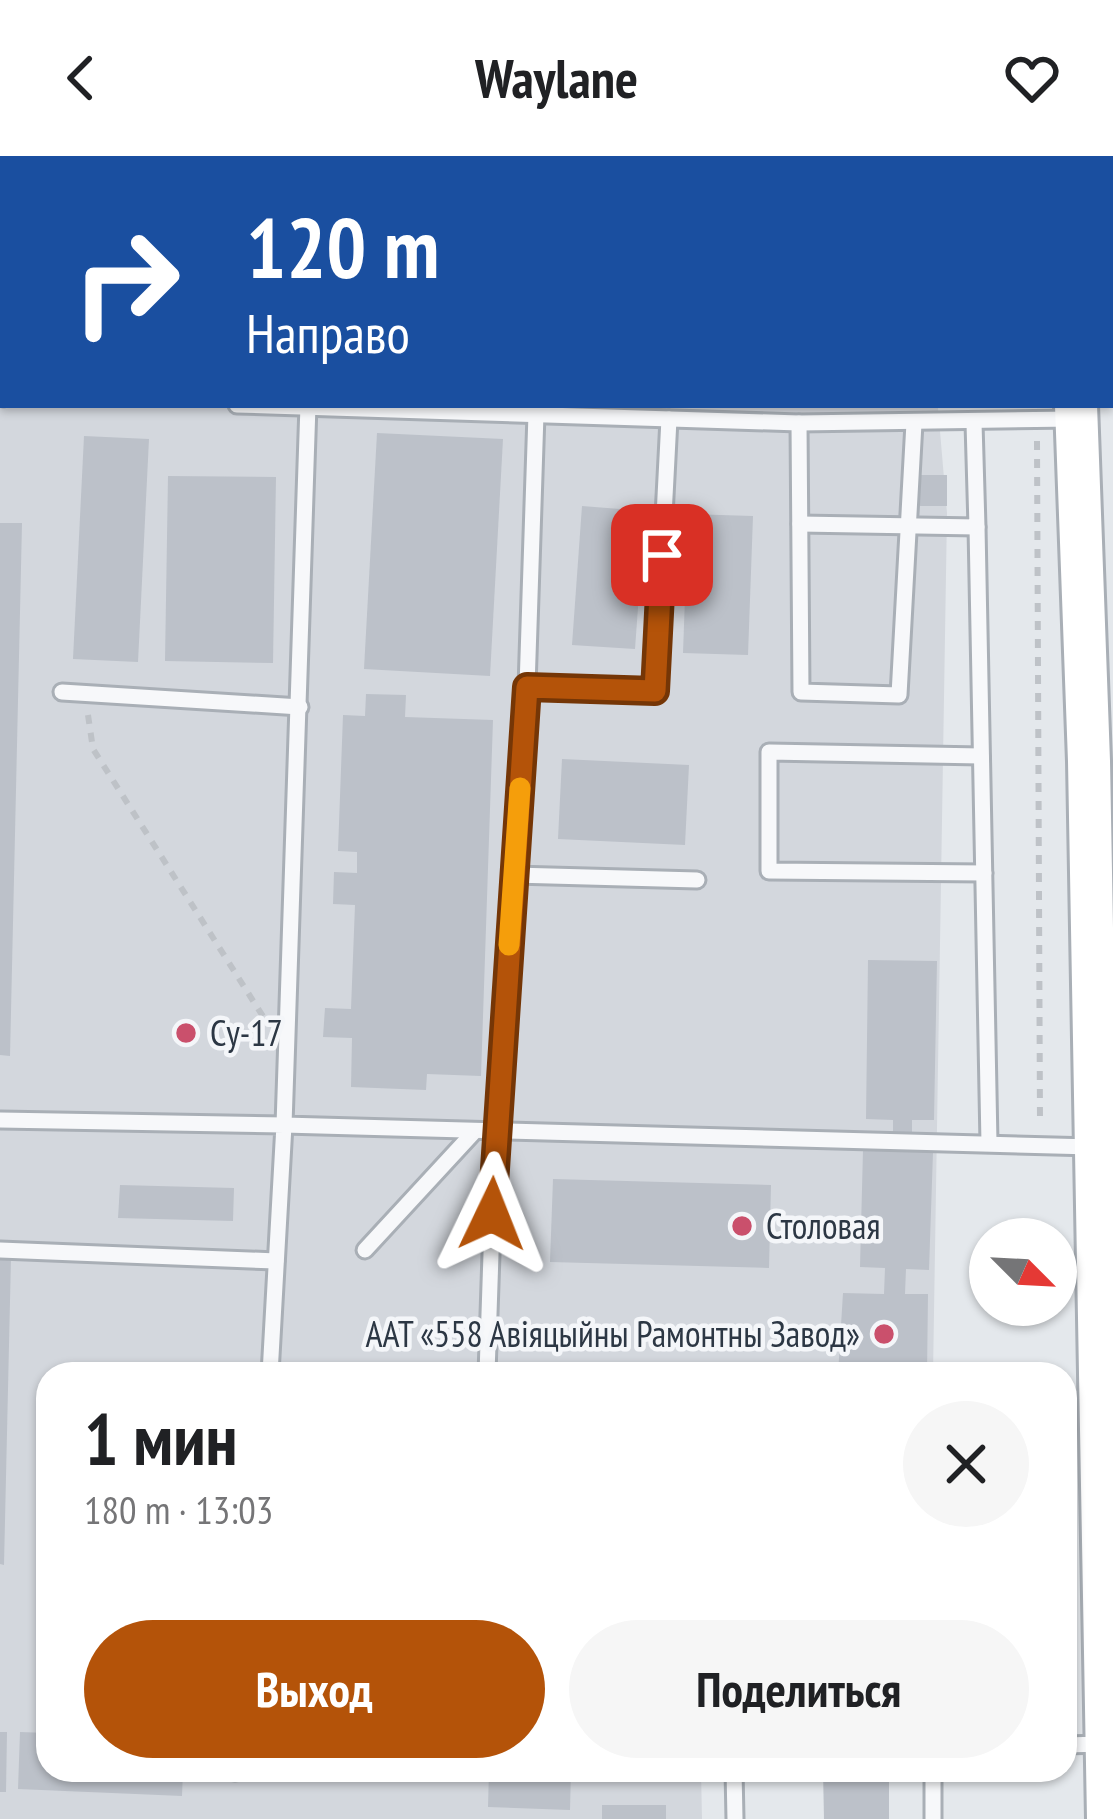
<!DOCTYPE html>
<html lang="ru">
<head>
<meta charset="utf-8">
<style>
  :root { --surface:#fff; --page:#f6f6f6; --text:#202124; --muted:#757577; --accent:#b45309 }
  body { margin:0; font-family:"PT Sans Narrow",sans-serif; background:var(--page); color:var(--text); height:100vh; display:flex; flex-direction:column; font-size:45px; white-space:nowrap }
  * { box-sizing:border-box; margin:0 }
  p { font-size:39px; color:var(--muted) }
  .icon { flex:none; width:66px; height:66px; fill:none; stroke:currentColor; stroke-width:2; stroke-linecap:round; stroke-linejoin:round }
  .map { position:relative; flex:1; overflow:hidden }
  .details { position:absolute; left:36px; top:1206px; width:1041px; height:420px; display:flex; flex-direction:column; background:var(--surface); border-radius:36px; box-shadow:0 3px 9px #0004 }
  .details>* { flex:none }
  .banner { position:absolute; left:0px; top:0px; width:1113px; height:252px; box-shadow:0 3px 9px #0004; background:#1a4fa0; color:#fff; overflow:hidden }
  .needle { width:78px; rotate:114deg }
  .tools { position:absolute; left:969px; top:1062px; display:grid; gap:24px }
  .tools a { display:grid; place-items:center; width:108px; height:108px; border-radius:50%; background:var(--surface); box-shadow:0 3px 9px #0004; font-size:60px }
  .pin { position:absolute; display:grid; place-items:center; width:102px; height:102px; color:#fff; margin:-51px; border-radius:24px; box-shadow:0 6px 18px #0006 }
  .me { position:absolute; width:132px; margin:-66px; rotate:2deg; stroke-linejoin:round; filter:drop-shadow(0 0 9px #0008) }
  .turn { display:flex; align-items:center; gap:42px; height:252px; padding:0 48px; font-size:54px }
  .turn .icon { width:156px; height:156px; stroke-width:2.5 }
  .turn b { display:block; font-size:84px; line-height:102px }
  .round { display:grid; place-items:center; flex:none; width:126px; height:126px; border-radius:63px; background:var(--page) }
  .head { display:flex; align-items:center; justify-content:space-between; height:204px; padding:0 48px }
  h1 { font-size:72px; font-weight:800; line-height:90px }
  .action { display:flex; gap:24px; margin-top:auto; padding:24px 48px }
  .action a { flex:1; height:138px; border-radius:72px; background:var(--accent); color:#fff; font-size:48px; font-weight:800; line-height:138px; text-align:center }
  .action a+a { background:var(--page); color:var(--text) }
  header { display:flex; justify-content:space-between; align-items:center; height:156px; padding:0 48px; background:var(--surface); font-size:54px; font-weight:800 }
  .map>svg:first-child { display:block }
</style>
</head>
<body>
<header><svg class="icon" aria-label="back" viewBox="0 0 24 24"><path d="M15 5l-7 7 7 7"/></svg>Waylane<svg class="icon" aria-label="heart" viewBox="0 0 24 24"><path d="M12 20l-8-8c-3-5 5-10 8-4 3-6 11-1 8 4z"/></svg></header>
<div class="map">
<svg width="1113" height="1663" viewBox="0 0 1113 1663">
  <rect width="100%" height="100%" fill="#e4e8ec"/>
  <path fill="#d3d7dd" d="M 0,0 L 932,0 L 3,3 L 3,249 L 948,249 L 938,252 L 947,357 L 933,1218 L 48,1218 L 48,1614 L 701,1614 L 702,1663 L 0,1663 Z"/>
  <g fill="#bcc1c9">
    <path d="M 377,277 L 503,283 L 490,520 L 364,513 Z"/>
    <path d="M 84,280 L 149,283 L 138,506 L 73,503 Z"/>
    <rect x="920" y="319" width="27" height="31"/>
    <path d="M 168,320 L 276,321 L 273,507 L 165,505 Z"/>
    <path d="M 582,350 L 645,355 L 635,493 L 572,489 Z"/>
    <path d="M 688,358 L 753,360 L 748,499 L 683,497 Z"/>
    <path d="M 0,367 L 22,367 L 10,900 L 0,899 Z"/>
    <path d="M 366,538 L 406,539 L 405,561 L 493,564 L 481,920 L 427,918 L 426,934 L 351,931 L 352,882 L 323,881 L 325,852 L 351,853 L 355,749 L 333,748 L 334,716 L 357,717 L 357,696 L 338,695 L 343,559 L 365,560 Z"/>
    <path d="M 562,603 L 689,609 L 685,689 L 558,683 Z"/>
    <path d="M 868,804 L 937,805 L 934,964 L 912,964 L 912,995 L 933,996 L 929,1114 L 906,1113 L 905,1138 L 928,1138 L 927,1218 L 838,1218 L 843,1137 L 884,1138 L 885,1112 L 860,1111 L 863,994 L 893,995 L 893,964 L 866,963 Z"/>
    <path d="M 553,1023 L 771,1029 L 769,1112 L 550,1106 Z"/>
    <path d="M 120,1029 L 234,1032 L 233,1065 L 118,1062 Z"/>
    <path d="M 0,1101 L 11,1101 L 4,1409 L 0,1408 Z"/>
    <path d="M 0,1576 L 7,1576 L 6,1636 L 0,1636 Z"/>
    <path d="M 20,1576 L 48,1577 L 48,1614 L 183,1614 L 182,1640 L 18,1633 Z"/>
    <path d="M 489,1614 L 571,1614 L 570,1654 L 488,1651 Z"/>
    <path d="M 823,1614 L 889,1614 L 889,1663 L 824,1663 Z"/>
    <rect x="602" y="1649" width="64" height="14"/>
  </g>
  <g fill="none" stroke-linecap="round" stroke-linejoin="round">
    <g stroke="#a9afb6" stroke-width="21">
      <g id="service">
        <path d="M 869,0 L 869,3"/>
        <path d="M 227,3 L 227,0"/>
        <path d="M 479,3 L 479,0"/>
        <path d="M 0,241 L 3,242"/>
        <path d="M 237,249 L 799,267 L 1073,263"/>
        <path d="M 308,249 L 284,969 L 1092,991"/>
        <path d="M 536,258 L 527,531 L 655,535 L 669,263"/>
        <path d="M 799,267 L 801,536 L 899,539 L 914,267"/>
        <path d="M 800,368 L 977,371 L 974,267"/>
        <path d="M 977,371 L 989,987"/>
        <path d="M 62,536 L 300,551"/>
        <path d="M 981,600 L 769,596 L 769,715 L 984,717"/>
        <path d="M 514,719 L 697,724"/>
        <path d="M 0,964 L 284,969 L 270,1218"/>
        <path d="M 0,1094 L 276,1105"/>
        <path d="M 365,1094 L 473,977"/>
        <path d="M 487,1218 L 495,978 L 527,531"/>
        <path d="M 1065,1589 L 1103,1588"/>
        <path d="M 734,1614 L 735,1663"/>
        <path d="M 235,1616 L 235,1614"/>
        <path d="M 933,1663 L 933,1614"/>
      </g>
    </g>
    <g stroke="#a9afb6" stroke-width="48">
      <g id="secondary">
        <path d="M 1070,0 L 1070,3"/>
        <path d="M 1110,143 L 1113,143"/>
        <path d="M 1076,249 L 1089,605 L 1108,1663"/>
      </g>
    </g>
    <g stroke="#bec2c7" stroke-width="6" stroke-dasharray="9 9" stroke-linecap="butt">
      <path d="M 1110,62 L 1113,62"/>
      <path d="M 1037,285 L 1040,967"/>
      <path d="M 88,559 L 93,593 L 264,862"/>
    </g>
    <use href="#service" stroke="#f7f8fa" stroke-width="15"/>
    <use href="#secondary" stroke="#fff" stroke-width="42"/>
  </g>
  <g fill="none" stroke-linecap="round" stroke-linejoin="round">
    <g stroke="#753606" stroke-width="30">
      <path id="route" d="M 492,1058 L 527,531 L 655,535 L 662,399"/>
    </g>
    <use href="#route" stroke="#b45309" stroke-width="21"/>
    <path stroke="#f59e0b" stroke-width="21" d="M 509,789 L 520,632"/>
  </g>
  <g fill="#ca506c" stroke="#f4f6f9" stroke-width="4.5">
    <circle cx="186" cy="877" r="12"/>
    <circle cx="742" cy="1070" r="12"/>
    <circle cx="884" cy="1178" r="12"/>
  </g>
  <g text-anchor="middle" stroke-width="9" stroke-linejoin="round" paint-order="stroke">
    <g font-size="36" fill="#2c3744" stroke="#f4f6f9" text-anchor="start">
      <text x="210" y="890">Су-17</text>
      <text x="766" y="1083">Столовая</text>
      <text x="860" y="1191" text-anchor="end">ААТ «558 Авіяцыйны Рамонтны Завод»</text>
    </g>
  </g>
</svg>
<div class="tools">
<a><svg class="needle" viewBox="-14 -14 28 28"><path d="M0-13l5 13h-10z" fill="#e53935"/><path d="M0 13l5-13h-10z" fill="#757577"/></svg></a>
</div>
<div class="pin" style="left:662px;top:399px;background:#d93025"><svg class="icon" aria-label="arrive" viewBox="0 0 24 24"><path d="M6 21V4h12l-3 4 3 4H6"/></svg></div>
<svg class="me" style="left:492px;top:1058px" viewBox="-20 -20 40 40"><path d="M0-17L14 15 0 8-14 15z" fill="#b45309" stroke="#fff" stroke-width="4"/></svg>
<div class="banner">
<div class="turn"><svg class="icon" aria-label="right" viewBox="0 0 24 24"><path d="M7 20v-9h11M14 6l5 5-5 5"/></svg><div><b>120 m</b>Направо</div></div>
</div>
<section class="details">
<div class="head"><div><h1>1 мин</h1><p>180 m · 13:03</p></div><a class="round"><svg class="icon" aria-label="close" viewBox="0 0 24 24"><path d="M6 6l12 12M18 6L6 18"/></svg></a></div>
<div class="action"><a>Выход</a><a>Поделиться</a></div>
</section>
</div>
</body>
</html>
